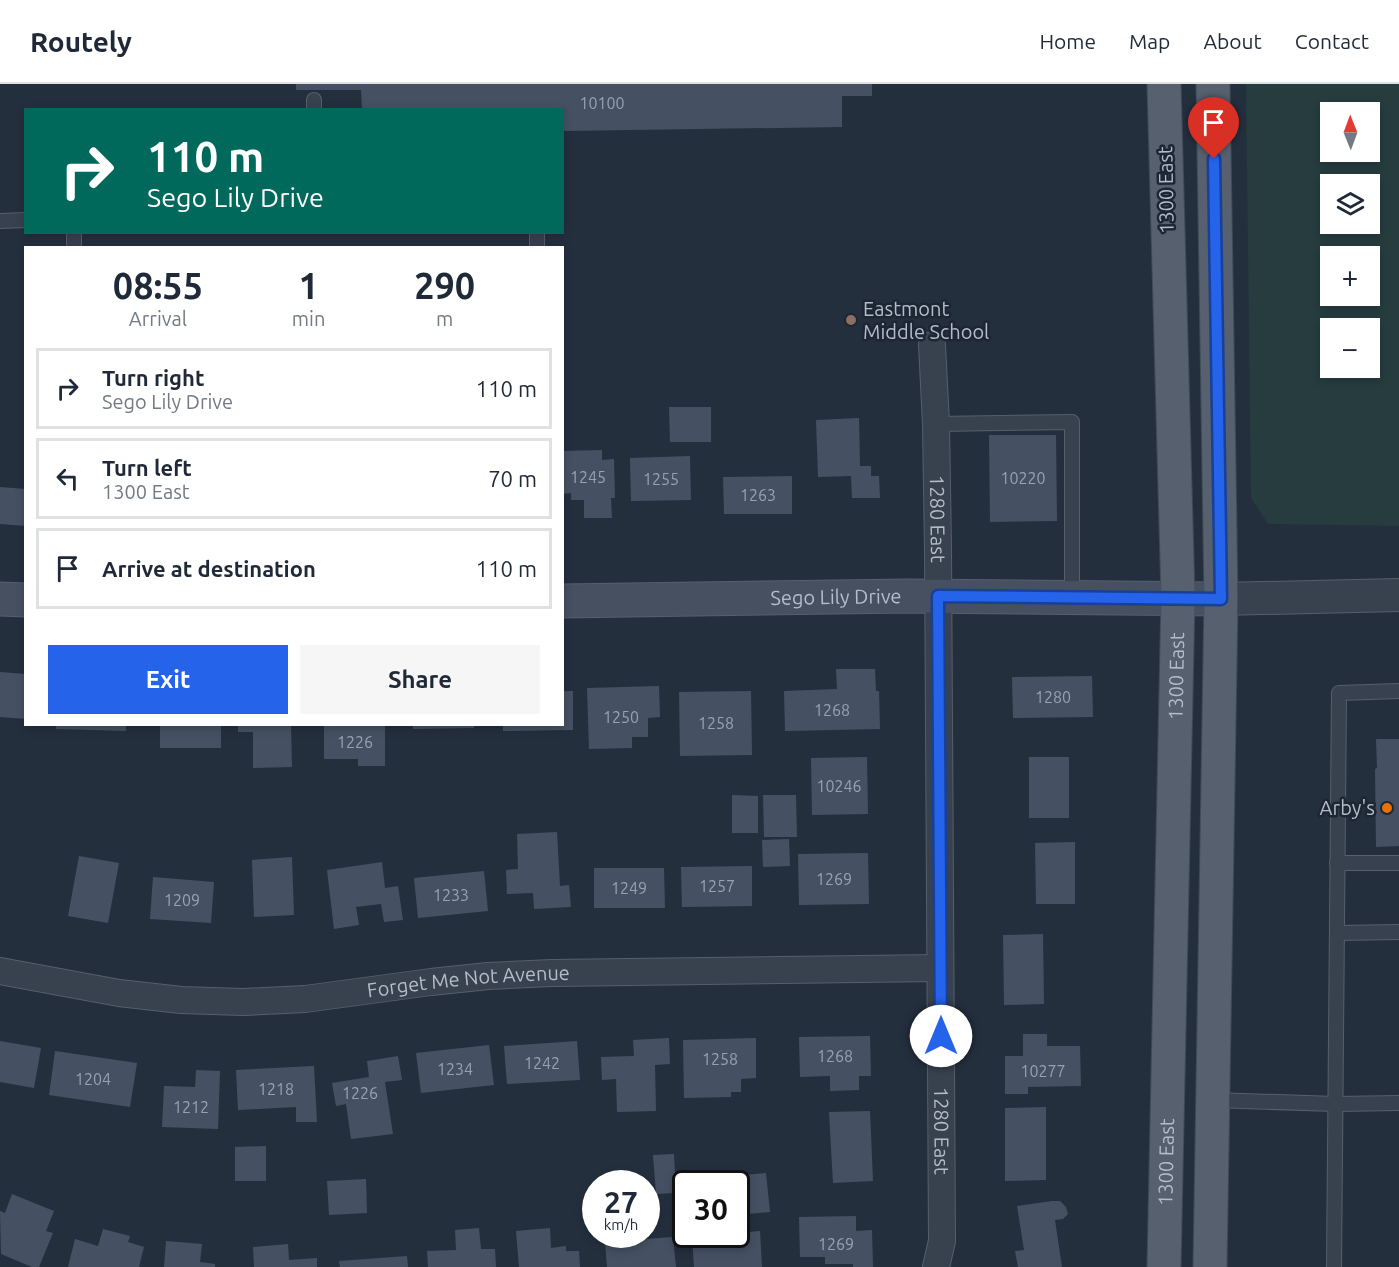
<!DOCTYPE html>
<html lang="en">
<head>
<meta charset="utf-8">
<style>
  :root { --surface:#fff; --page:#f6f6f7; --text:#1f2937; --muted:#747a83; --line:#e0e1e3; --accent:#2563eb }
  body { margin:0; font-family:Ubuntu,sans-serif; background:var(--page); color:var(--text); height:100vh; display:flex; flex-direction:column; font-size:22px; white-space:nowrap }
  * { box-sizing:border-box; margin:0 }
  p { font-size:20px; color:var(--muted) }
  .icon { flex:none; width:33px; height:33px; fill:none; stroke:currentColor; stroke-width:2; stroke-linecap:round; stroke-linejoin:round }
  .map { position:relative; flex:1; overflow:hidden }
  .drawer { position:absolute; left:24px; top:162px; width:540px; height:480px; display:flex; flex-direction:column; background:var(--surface); border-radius:0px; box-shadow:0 3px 9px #0003 }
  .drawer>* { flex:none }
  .banner { position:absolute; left:24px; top:24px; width:540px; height:126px; border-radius:0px; box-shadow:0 3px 9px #0003; background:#00695c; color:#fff; overflow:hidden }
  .needle { width:39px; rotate:359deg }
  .tools { position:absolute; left:1320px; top:18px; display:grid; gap:12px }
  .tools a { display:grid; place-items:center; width:60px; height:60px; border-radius:0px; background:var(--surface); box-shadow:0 3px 9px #0003; font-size:30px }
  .speed { position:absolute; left:582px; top:1086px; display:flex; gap:12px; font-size:30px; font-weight:700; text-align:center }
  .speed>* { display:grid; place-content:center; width:78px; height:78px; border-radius:50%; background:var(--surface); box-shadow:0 3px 9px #0003; line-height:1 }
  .speed small { font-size:15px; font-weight:400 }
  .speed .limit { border:3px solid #111; border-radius:9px; background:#fff; color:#111 }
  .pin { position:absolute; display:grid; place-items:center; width:51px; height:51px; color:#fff; margin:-62px -26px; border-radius:50% 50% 50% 0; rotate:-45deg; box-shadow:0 0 6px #0007 }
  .pin .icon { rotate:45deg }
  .me { position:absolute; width:66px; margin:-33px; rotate:0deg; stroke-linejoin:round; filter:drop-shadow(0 0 4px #0008) }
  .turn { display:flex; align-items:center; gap:21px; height:126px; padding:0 24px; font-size:27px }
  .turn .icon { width:78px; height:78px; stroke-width:2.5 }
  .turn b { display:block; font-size:42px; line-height:51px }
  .eta { display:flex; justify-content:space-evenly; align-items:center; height:102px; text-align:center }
  .eta b { font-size:36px; font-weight:700; line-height:42px }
  .button { display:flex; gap:12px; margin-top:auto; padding:12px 24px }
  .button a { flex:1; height:69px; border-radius:0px; background:var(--accent); color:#fff; font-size:24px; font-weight:700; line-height:69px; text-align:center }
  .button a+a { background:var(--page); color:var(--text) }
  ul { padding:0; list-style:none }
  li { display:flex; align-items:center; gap:18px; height:81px; margin:0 12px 9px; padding:0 12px; border:3px solid var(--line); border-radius:0px }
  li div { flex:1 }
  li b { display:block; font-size:22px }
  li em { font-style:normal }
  header { display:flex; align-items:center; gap:36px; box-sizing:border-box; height:84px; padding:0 30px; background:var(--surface); border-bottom:2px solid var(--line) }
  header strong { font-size:28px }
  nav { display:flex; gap:33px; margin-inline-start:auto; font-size:21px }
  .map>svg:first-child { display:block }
</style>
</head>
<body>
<header>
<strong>Routely</strong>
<nav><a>Home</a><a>Map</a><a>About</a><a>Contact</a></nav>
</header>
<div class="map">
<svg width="1399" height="1183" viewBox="0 0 1399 1183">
  <rect width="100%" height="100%" fill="#242f3e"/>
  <path fill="#263c3f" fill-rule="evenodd" d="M 1246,0 L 1399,0 L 1399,442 L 1268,440 L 1251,414 ZM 1330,28 L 1370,28 L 1370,68 L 1330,68 ZM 1330,100 L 1370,100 L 1370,140 L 1330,140 ZM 1330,172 L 1370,172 L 1370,212 L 1330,212 ZM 1330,244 L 1370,244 L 1370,284 L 1330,284 Z"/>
  <g fill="#455162">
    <path d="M 296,0 L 872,0 L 872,12 L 842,12 L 842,43 L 562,47 L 562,26 L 362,26 L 361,6 L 296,6 Z"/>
    <path d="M 669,323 L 711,323 L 711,358 L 670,358 Z"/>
    <path d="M 859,334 L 860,382 L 871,382 L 871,392 L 879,392 L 880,414 L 852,414 L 851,392 L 818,393 L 816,336 Z"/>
    <path d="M 989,351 L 1056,351 L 1057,437 L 990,438 Z"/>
    <path d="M 602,366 L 602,376 L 614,375 L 615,414 L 611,414 L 612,434 L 584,434 L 584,416 L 571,416 L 571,409 L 562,410 L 562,367 Z"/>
    <path d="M 690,372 L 691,416 L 631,417 L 630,374 Z"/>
    <path d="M 792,392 L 792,430 L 724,430 L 723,393 Z"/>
    <path d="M 0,403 L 26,405 L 26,442 L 0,440 Z"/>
    <path d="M 836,585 L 875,585 L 876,607 L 879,607 L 880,645 L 785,647 L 784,607 L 837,605 Z"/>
    <path d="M 0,588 L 26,590 L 26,635 L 0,633 Z"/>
    <path d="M 1092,592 L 1093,633 L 1013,634 L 1012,593 Z"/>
    <path d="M 659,602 L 660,633 L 648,634 L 648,653 L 632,653 L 632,664 L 589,665 L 587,604 Z"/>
    <path d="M 562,607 L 573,607 L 573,646 L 503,647 L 503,640 L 562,640 Z"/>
    <path d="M 751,607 L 752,671 L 680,672 L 679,608 Z"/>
    <path d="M 56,640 L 126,640 L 126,647 L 56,645 Z"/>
    <rect x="160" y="640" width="61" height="24"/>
    <path d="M 238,640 L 291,640 L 292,683 L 253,684 L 253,648 L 238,648 Z"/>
    <path d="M 324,640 L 385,640 L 385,682 L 358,682 L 358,675 L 324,675 Z"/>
    <path d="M 413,640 L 474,640 L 474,644 L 413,645 Z"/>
    <path d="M 1376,655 L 1399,655 L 1399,762 L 1376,763 L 1375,685 L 1377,684 Z"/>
    <path d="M 867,673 L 868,730 L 812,731 L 811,674 Z"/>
    <rect x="1029" y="673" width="40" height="61"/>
    <path d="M 732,711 L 758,712 L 758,749 L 732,749 Z"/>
    <path d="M 763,711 L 796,711 L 797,753 L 764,753 Z"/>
    <path d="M 557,748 L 560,802 L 569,801 L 571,823 L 534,825 L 533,809 L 507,810 L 506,786 L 518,785 L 517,750 Z"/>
    <path d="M 789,755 L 790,782 L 763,783 L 762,756 Z"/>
    <path d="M 1075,758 L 1075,820 L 1036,820 L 1035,759 Z"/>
    <path d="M 868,769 L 869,820 L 799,821 L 798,770 Z"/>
    <path d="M 79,772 L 119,779 L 108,839 L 68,832 Z"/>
    <path d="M 292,773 L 294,831 L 254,833 L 252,776 Z"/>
    <path d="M 382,778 L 385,804 L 398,802 L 403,836 L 384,838 L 381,820 L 356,823 L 359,841 L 334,845 L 327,786 Z"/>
    <path d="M 752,782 L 752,822 L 682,823 L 681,783 Z"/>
    <path d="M 594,784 L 664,784 L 665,824 L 594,824 Z"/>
    <path d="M 484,787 L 488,827 L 418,834 L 414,794 Z"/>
    <path d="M 153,793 L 214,798 L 211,839 L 150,835 Z"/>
    <path d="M 1043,850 L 1044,920 L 1004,921 L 1003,851 Z"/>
    <path d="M 1023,950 L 1047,950 L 1047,962 L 1080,962 L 1081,1002 L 1028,1003 L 1028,1010 L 1005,1010 L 1005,972 L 1023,972 Z"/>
    <path d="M 870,952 L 871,992 L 859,992 L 859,1006 L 830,1007 L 830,992 L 800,993 L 799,953 Z"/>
    <path d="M 669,954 L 670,980 L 655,981 L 656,1027 L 617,1028 L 616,995 L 602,996 L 601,973 L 634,972 L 633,956 Z"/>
    <path d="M 756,954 L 756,994 L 741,995 L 741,1008 L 731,1008 L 731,1013 L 684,1014 L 683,956 Z"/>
    <path d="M 0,957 L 41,964 L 34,1004 L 0,998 Z"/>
    <path d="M 577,957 L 580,996 L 507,1000 L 504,962 Z"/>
    <path d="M 489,961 L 494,1001 L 421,1009 L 416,969 Z"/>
    <path d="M 55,967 L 137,979 L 130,1023 L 49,1011 Z"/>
    <path d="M 398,972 L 402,996 L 385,998 L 393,1050 L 351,1055 L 346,1020 L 336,1022 L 332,999 L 369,993 L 367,977 Z"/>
    <path d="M 314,982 L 317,1038 L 296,1038 L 296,1023 L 238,1026 L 236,986 Z"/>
    <path d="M 196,986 L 220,987 L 218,1045 L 162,1043 L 164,1002 L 195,1003 Z"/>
    <path d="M 1046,1023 L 1046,1096 L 1005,1097 L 1005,1024 Z"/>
    <path d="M 870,1027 L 873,1097 L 833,1099 L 829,1028 Z"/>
    <path d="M 266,1062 L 266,1097 L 235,1097 L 235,1063 Z"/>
    <path d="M 674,1070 L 676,1109 L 656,1110 L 653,1071 Z"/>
    <path d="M 766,1089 L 770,1128 L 736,1131 L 736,1100 L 721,1100 L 720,1093 Z"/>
    <path d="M 366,1095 L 367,1129 L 329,1131 L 327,1097 Z"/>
    <path d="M 12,1110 L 54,1127 L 46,1147 L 53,1149 L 39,1183 L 32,1183 L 1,1170 L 0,1127 L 5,1129 Z"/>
    <path d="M 1052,1117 L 1060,1117 L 1066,1123 L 1068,1130 L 1063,1135 L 1055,1136 L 1062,1183 L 1018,1183 L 1015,1167 L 1024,1166 L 1017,1122 Z"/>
    <path d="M 856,1132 L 856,1147 L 872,1146 L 873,1183 L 853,1183 L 853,1180 L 825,1180 L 825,1173 L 800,1173 L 799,1133 Z"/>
    <path d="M 479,1144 L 481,1165 L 495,1165 L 496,1183 L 428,1183 L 427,1167 L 456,1166 L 455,1146 Z"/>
    <path d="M 550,1144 L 551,1164 L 566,1162 L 566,1167 L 579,1167 L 580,1183 L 519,1183 L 516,1147 Z"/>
    <path d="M 748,1144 L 748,1148 L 760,1147 L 762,1183 L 694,1183 L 692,1152 L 736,1150 L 736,1145 Z"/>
    <path d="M 103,1145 L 130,1152 L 128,1158 L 144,1163 L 139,1183 L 68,1183 L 75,1155 L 98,1162 Z"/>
    <path d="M 673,1153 L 676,1183 L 607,1183 L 605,1158 Z"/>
    <path d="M 166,1157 L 202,1160 L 200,1178 L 215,1180 L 215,1183 L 164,1183 Z"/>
    <path d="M 288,1160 L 289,1176 L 317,1174 L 317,1183 L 254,1183 L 253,1163 Z"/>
    <path d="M 407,1172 L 408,1183 L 340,1183 L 339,1177 Z"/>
  </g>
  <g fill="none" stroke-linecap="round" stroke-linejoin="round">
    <g stroke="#565f6c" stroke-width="16">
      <g id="service">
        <path d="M 314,16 L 314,26"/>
        <path d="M 0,137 L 26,136"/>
        <path d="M 74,148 L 74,164"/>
        <path d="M 537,148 L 537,164"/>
        <path d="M 936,340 L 1072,338 L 1072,513"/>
        <path d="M 1337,779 L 1399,779"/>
        <path d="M 1337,849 L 1399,848"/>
        <path d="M 1212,1016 L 1336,1020 L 1399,1019"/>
        <path d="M 1334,1183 L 1339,609 L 1399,607"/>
      </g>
    </g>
    <g stroke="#565f6c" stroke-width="28">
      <g id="minor">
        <path id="s1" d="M 932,261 L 936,340 L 938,465 L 942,1157 L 936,1183"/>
        <path id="s2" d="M 0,887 L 119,909 L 181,916 L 243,918 L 305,915 L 431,898 L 488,892 L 552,889 L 940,884"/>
      </g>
    </g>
    <g stroke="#565f6c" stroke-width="34">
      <path id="tertiary" d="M 1221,515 L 1399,511"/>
    </g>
    <g stroke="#565f6c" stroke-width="35">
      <g id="secondary">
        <path d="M 0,515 L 26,516"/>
        <path id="s3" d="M 562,517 L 908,512 L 1221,515"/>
      </g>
    </g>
    <g stroke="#414a57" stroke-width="35">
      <g id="primary">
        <path id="s4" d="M 1164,1183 L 1178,513 L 1164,0"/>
        <path d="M 1210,1183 L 1221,515 L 1213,0"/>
      </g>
    </g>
    <use href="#service" stroke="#38414e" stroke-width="14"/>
    <use href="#minor" stroke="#38414e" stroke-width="26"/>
    <use href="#tertiary" stroke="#38414e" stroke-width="32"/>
    <use href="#secondary" stroke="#465061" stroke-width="33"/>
    <use href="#primary" stroke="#56606e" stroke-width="33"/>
  </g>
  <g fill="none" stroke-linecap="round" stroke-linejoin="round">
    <g stroke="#184099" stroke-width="15">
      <path id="route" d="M 941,952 L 938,512 L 1221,515 L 1214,75"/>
    </g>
    <use href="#route" stroke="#2563eb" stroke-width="10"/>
  </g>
  <circle fill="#8d6e63" stroke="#1d2633" stroke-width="2" cx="851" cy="236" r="6"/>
  <circle fill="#e8710a" stroke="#1d2633" stroke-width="2" cx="1387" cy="724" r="6"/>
  <g text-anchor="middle" stroke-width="5" stroke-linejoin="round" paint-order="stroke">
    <g font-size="16" fill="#98a1af">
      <text x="602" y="25">10100</text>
      <text x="588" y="399">1245</text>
      <text x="1023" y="400">10220</text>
      <text x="661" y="401">1255</text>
      <text x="758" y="417">1263</text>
      <text x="1053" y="619">1280</text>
      <text x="832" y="632">1268</text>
      <text x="621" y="639">1250</text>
      <text x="716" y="645">1258</text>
      <text x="355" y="664">1226</text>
      <text x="839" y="708">10246</text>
      <text x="834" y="801">1269</text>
      <text x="717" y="808">1257</text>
      <text x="629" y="810">1249</text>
      <text x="451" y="817">1233</text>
      <text x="182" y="822">1209</text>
      <text x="835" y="978">1268</text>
      <text x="720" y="981">1258</text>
      <text x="542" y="985">1242</text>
      <text x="455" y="991">1234</text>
      <text x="1043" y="993">10277</text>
      <text x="93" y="1001">1204</text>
      <text x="276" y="1011">1218</text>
      <text x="360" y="1015">1226</text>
      <text x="191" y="1029">1212</text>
      <text x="836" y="1166">1269</text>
    </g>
    <g font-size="20" fill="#b4bcc9" stroke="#1d2633">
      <text transform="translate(1166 106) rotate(-91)" y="7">1300 East</text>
      <text dy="7" stroke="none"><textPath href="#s1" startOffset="174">1280 East</textPath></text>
      <text dy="7" stroke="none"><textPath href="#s3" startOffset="274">Sego Lily Drive</textPath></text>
      <text dy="7" stroke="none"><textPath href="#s4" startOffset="591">1300 East</textPath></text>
      <text dy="7" stroke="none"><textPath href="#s2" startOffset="472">Forget Me Not Avenue</textPath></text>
      <text dy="7" stroke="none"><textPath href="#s1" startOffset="786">1280 East</textPath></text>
      <text dy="7" stroke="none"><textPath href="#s4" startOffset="105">1300 East</textPath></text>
    </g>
    <g font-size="20" fill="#b4bcc9" stroke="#1d2633" text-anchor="start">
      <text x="863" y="232">Eastmont<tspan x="863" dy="23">Middle School</tspan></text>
      <text x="1375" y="731" text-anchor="end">Arby's</text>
    </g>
  </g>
</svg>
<div class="tools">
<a><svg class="needle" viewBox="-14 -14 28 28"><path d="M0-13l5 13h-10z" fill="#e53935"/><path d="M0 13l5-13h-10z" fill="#747a83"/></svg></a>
<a><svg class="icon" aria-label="layers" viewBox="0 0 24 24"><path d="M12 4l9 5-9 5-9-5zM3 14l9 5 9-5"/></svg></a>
<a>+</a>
<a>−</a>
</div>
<div class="speed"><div>27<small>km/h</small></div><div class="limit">30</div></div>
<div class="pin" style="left:1214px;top:75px;background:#d93025"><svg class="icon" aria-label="arrive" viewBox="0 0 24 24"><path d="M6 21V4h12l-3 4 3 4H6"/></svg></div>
<svg class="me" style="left:941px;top:952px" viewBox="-20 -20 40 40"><circle r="19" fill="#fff"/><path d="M0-13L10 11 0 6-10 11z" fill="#2563eb"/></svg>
<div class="banner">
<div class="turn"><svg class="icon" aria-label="right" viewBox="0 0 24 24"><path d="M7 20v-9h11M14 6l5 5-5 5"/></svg><div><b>110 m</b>Sego Lily Drive</div></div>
</div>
<section class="drawer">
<div class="eta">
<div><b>08:55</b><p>Arrival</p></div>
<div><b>1</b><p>min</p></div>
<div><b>290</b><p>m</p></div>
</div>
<ul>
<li><svg class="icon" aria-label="right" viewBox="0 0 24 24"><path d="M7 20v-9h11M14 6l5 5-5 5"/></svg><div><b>Turn right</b><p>Sego Lily Drive</p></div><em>110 m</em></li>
<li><svg class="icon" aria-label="left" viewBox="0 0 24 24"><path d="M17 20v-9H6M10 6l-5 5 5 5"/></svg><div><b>Turn left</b><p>1300 East</p></div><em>70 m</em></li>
<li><svg class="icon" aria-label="arrive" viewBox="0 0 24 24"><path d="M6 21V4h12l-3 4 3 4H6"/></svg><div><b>Arrive at destination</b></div><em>110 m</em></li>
</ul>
<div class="button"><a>Exit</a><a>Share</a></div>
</section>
</div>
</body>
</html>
